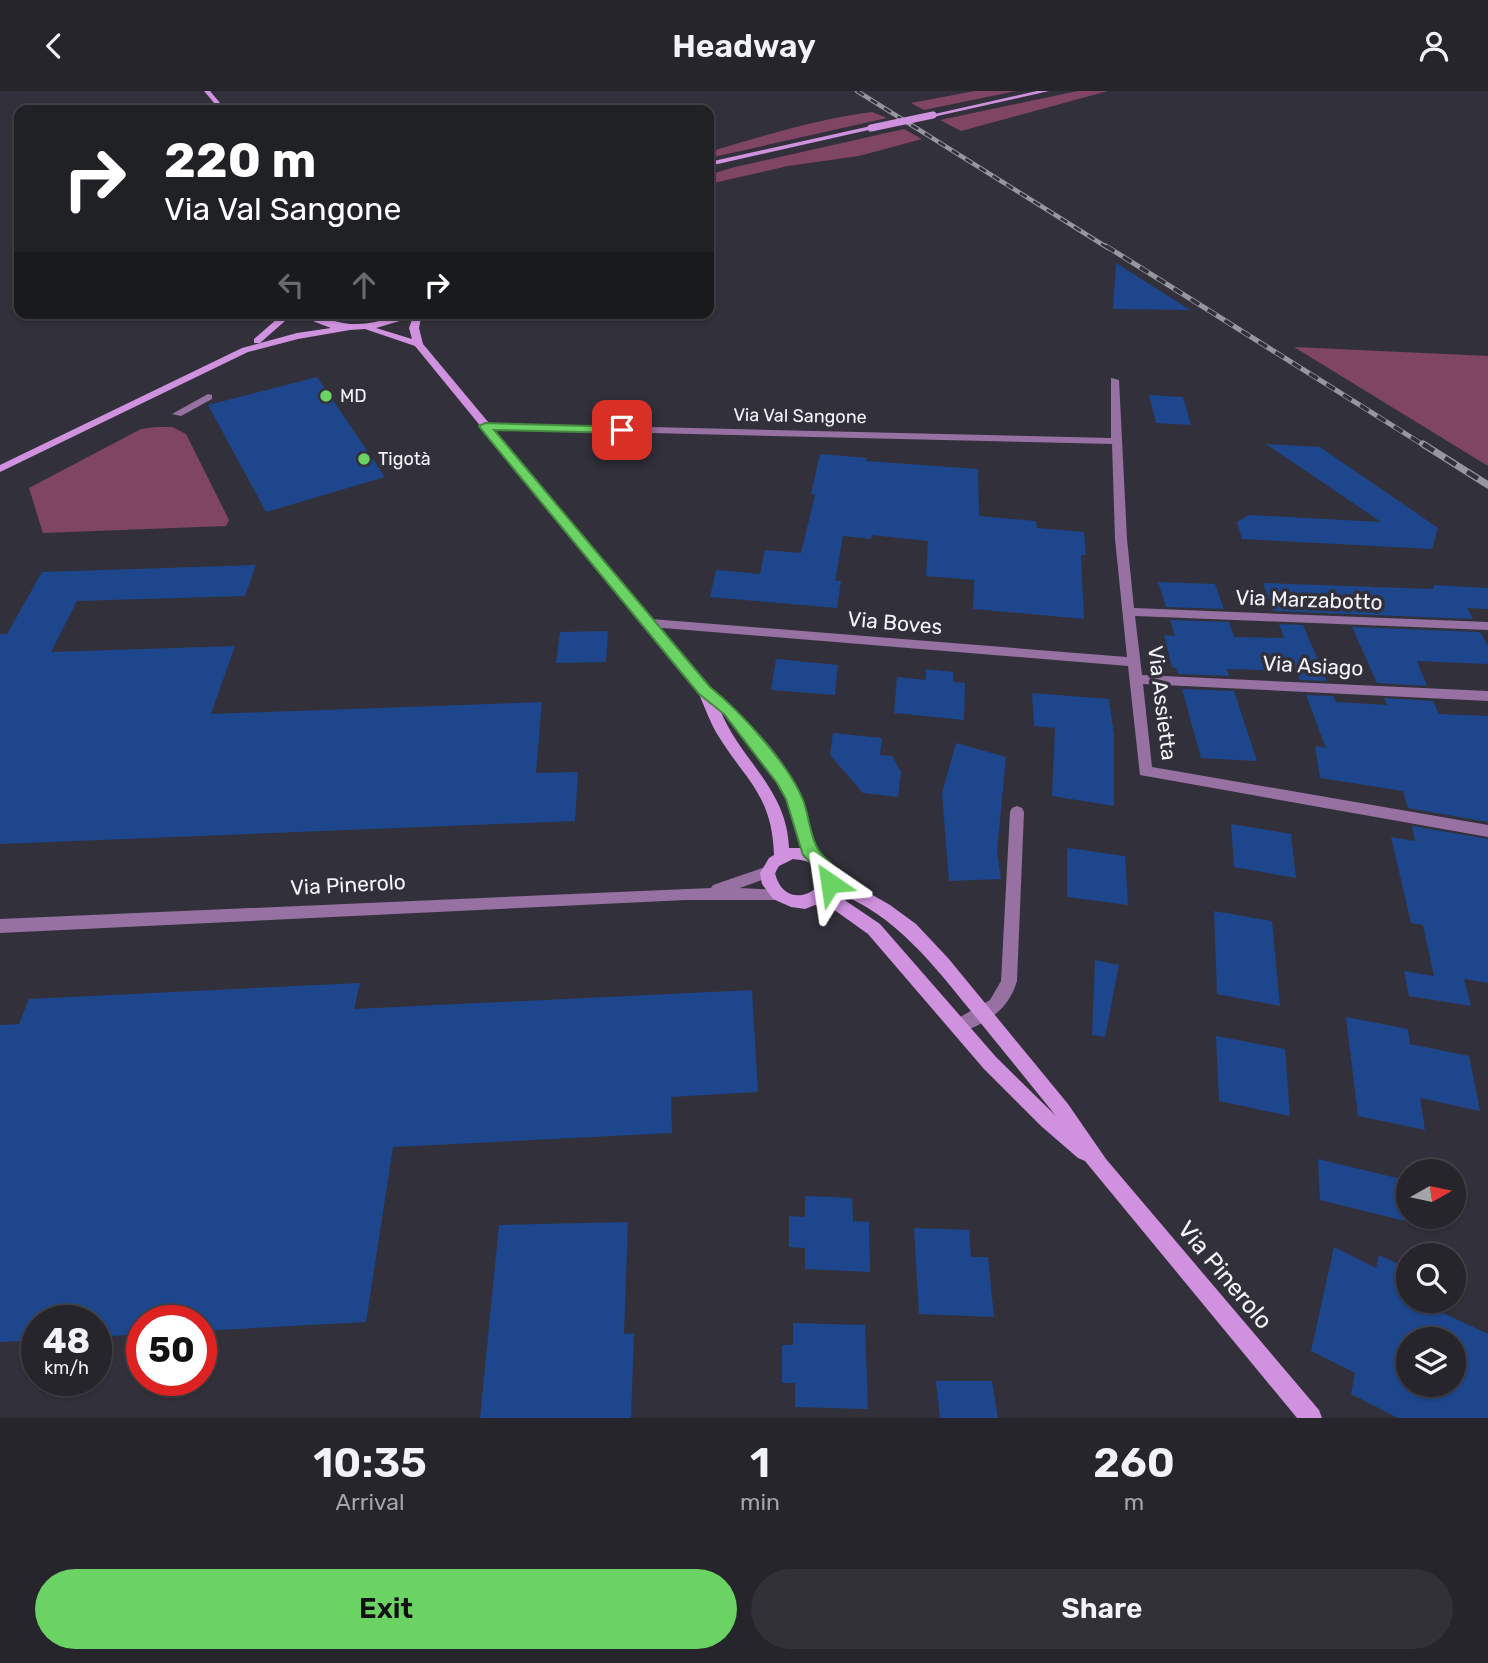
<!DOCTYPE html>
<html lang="en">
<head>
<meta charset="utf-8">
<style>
  :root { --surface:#26252c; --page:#323138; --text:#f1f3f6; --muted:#a4a5a9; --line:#424248; --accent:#6bd363 }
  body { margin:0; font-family:Rubik,sans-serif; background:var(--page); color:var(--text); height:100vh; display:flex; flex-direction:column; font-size:26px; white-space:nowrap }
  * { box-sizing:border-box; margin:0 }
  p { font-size:23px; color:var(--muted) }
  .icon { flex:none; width:38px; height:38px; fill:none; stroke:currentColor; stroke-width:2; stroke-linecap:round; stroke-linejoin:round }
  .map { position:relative; height:1327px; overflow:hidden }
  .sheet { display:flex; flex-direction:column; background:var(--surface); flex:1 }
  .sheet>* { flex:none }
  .hud { position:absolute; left:14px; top:14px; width:700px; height:214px; border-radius:14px; box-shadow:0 2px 5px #0004,0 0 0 2px var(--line); background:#202124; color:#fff; overflow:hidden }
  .needle { width:46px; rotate:81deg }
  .tools { position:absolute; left:1396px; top:1068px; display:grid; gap:14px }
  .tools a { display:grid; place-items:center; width:70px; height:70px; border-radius:50%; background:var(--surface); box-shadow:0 2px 5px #0004,0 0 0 2px var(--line); font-size:35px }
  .speed { position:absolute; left:21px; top:1214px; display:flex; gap:14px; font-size:35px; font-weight:700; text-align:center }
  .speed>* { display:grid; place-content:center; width:91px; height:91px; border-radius:50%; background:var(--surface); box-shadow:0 2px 5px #0004,0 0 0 2px var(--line); line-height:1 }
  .speed small { font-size:18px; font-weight:400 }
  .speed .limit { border:10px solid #d22; background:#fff; color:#111 }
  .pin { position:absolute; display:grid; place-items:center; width:60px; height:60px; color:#fff; margin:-30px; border-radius:14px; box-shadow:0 4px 10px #0006 }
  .me { position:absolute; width:77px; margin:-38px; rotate:328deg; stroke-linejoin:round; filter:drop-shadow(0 0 5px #0008) }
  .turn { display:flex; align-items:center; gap:24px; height:147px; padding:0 35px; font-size:32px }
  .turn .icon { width:91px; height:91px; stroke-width:2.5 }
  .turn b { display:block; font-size:49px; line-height:60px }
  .lanes { display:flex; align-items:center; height:66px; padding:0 35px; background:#0003; justify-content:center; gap:35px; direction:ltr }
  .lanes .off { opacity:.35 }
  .eta { display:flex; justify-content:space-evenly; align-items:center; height:119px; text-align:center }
  .eta b { font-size:42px; font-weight:600; line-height:49px }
  .primary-button { display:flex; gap:14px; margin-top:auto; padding:14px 35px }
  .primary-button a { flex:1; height:80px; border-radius:42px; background:var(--accent); color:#111; font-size:28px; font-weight:600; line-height:80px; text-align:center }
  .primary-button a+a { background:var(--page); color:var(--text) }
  header { display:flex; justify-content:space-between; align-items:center; height:91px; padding:0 35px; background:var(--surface); font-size:32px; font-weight:600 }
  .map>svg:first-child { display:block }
</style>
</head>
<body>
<header><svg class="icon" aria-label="back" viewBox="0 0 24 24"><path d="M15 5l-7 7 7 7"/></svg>Headway<svg class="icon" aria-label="person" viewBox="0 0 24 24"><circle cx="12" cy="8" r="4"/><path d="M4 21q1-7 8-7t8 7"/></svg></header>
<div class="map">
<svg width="1488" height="1327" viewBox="0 0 1488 1327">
  <rect width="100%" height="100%" fill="#32313b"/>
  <g fill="#814564">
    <path d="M 975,0 L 1016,0 L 924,19 L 911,12 Z"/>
    <path d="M 1078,0 L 1108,0 L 961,40 L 940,29 Z"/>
    <path d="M 872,21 L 887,27 L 709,67 L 709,61 C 762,45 817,28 872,21 Z"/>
    <path d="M 904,38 L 922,48 L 859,65 L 788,75 L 709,93 L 709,84 L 731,77 Z"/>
    <path d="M 1294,256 L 1488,265 L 1488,375 Z"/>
    <path d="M 156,336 L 172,336 L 186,343 L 229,429 L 226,435 L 43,442 L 29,397 L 141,338 Z"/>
  </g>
  <g fill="#1d468c" fill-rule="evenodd">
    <path d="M 1116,172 L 1190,219 L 1113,218 Z"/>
    <path d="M 317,286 L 385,386 L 266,421 L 208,314 Z"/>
    <path d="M 1149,304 L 1183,306 L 1191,334 L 1156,332 Z"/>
    <path d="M 1266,353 L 1320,356 L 1438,437 L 1432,458 L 1242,448 L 1237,431 L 1249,424 L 1381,431 Z"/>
    <path d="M 820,363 L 867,367 L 866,370 L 978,378 L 979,425 L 1036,430 L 1037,437 L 1084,441 L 1086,464 L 1081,464 L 1084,528 L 973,518 L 974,489 L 926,485 L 928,450 L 872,444 L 871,448 L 843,445 L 835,490 L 841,490 L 837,517 L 710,506 L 716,479 L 760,483 L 765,459 L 801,462 L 815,404 L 811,403 Z"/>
    <path d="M 256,474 L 245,505 L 77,510 L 51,561 L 235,555 L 211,623 L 542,611 L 536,682 L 578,681 L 575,730 L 0,753 L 0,543 L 7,543 L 42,481 Z"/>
    <path d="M 1158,491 L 1215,493 L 1224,518 L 1166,516 Z"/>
    <path d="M 1263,492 L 1433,498 L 1434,494 L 1488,497 L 1488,518 L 1467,517 L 1473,528 L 1273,520 Z"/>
    <path d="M 1170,529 L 1229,531 L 1234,546 L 1284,547 L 1279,533 L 1303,534 L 1327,590 L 1300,589 L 1297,580 L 1227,578 L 1229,585 L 1178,583 L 1176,577 L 1172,576 L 1164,544 L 1175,545 Z"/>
    <path d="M 1352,536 L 1480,541 L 1488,555 L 1488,573 L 1417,570 L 1427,595 L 1377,592 Z"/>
    <path d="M 608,540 L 606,571 L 556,572 L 560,541 Z"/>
    <path d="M 776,568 L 838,574 L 835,604 L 771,599 Z"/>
    <path d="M 926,578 L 953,581 L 953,591 L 965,592 L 964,629 L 894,622 L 897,586 L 926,589 Z"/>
    <path d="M 1182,598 L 1234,600 L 1257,670 L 1201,667 Z"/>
    <path d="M 1032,602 L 1109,608 L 1114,644 L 1114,715 L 1052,705 L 1055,637 L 1034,635 Z"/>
    <path d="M 1306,604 L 1333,605 L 1336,611 L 1387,614 L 1384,607 L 1433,610 L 1439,623 L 1488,625 L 1488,731 L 1408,717 L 1403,700 L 1320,687 L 1315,655 L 1326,657 Z"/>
    <path d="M 833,642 L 882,647 L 880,664 L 892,665 L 901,681 L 898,706 L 863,702 L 830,664 Z"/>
    <path d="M 956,652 L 1006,666 L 997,760 L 1001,788 L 949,790 L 942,702 Z"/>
    <path d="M 1231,733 L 1291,743 L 1296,787 L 1234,776 Z"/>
    <path d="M 1412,735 L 1488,748 L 1488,892 L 1464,888 L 1471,915 L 1409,905 L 1404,880 L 1434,885 L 1423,834 L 1411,832 L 1391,746 L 1415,750 Z"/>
    <path d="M 1067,757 L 1125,765 L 1128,814 L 1067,806 Z"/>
    <path d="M 1214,820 L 1272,830 L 1280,915 L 1217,903 Z"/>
    <path d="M 1095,869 L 1119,874 L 1105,946 L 1092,944 Z"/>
    <path d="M 360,892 L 354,918 L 752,899 L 758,1001 L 671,1006 L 672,1042 L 393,1056 L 366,1231 L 201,1240 L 201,1230 L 142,1230 L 142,1243 L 96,1246 L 96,1230 L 37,1230 L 37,1249 L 0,1251 L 0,934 L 19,933 L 29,908 Z"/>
    <path d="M 1346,926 L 1408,938 L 1410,953 L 1469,965 L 1480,1020 L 1420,1007 L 1425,1039 L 1358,1025 Z"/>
    <path d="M 1216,945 L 1285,958 L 1290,1025 L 1219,1010 Z"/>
    <path d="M 1318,1068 L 1409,1090 L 1409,1131 L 1320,1109 Z"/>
    <path d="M 805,1105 L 852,1107 L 853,1130 L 869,1131 L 870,1181 L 805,1178 L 805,1157 L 789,1156 L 789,1125 L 805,1126 Z"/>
    <path d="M 628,1131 L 624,1243 L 634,1242 L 631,1327 L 480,1327 L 499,1134 Z"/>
    <path d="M 914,1137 L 969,1139 L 971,1166 L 988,1166 L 994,1226 L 919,1223 Z"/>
    <path d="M 1334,1156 L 1376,1177 L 1379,1164 L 1409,1178 L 1409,1209 L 1443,1209 L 1441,1221 L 1488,1243 L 1488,1327 L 1398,1327 L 1351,1303 L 1355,1282 L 1311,1260 ZM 1409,1248 L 1454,1248 L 1454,1293 L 1409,1293 Z"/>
    <path d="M 793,1232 L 865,1234 L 868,1318 L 795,1316 L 795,1292 L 782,1292 L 782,1254 L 793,1254 Z"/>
    <path d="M 936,1290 L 992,1290 L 998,1327 L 940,1327 Z"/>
  </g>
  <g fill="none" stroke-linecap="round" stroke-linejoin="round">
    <g fill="#9771a1" fill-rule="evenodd">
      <path d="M 1111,287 L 1119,289 L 1127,448 L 1134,517 L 1488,531 L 1488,539 L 1135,525 L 1142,584 L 1488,600 L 1488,610 L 1143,593 L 1152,676 L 1488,734 L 1488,746 L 1140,684 L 1128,575 L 651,536 L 645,532 L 651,528 L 1127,566 L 1115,448 L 1112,353 L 485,338 L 480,335 L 485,332 L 1111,347 Z"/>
      <path d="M 208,303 L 212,304 L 212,308 L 181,325 L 172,323 Z"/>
      <path d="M 1017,715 L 1022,717 L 1024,721 L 1017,890 C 1008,920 987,932 959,942 L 953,940 L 950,935 L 953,930 L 990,909 L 1001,890 L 1010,721 L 1012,717 Z"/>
      <path d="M 768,775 L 773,777 L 776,781 L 773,785 L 740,797 L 782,799 L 784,803 L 782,807 L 776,809 L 686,809 L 0,842 L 0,828 L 711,797 L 713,794 Z"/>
    </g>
    <g fill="#d092df" fill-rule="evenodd">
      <path d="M 204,0 L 210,0 L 226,19 L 220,19 Z"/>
      <path d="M 1037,0 L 1049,0 L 933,26 L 930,24 Z"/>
      <path d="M 871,35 L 873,38 L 709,75 L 709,71 Z"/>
      <path d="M 284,222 L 294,222 L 260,252 L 254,252 L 254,248 Z"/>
      <path d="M 303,222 C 321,222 334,234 357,233 C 380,233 400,222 422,222 L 419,237 L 423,253 L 710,597 L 747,632 L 782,675 L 804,714 L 818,761 L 831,772 L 837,788 L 862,798 L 890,814 L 916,833 L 948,867 L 1068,1013 L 1106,1068 L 1319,1319 L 1322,1327 L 1297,1327 L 1085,1070 L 1078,1067 L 1041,1035 L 984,978 L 868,843 L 833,818 L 815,814 L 805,818 L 791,816 L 773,808 L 762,793 L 760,782 L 769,767 L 774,764 C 772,705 748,692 719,646 C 710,632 705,616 698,601 L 415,255 L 365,238 L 350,239 L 298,248 L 248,261 L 0,381 L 0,374 L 242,257 L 297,242 L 331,237 L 315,231 ZM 413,226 L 409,237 L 412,248 L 376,237 ZM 721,621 C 748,647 776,679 790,714 C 795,728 798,743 802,757 L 789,757 C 787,698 742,671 721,621 ZM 793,768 C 811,770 817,772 822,791 C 806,811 781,809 775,782 L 779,775 ZM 833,800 C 896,823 934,875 975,925 C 1002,958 1029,992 1056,1025 L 996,966 L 880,833 L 843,808 L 829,804 Z"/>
    </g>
    <g stroke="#98979f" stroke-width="4.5">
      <path id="rail-far2" d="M 857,0 L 1108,157"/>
    </g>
    <g stroke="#98979f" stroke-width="5">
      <path id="rail-far1" d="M 1106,155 L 1425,355"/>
    </g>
    <g stroke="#98979f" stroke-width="7">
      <path id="rail" d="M 1423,353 L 1488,394"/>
    </g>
    <use href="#rail-far2" stroke="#32313b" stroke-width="2.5" stroke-dasharray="8" stroke-linecap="butt"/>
    <use href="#rail-far1" stroke="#32313b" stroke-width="3.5" stroke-dasharray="10" stroke-linecap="butt"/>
    <use href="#rail" stroke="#32313b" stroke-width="4.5" stroke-dasharray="13" stroke-linecap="butt"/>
    <path stroke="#d092df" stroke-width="7" d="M 871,37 L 933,24"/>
  </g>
  <path fill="#6bd363" stroke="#468940" stroke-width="2" d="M 485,332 L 626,336 L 626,341 L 622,342 L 494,339 L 710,596 C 740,620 789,673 803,709 C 809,724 810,748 820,761 C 828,772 845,779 836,797 L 823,797 L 818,779 L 803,764 L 786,708 L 777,692 L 724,623 L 699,603 L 481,338 L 479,335 Z"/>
  <g fill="#6bd363" stroke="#32313b" stroke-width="2.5">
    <circle cx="326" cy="305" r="7"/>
    <circle cx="364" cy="368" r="7"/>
  </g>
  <g text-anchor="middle" stroke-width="7" stroke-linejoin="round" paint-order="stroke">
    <g font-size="18" fill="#f4f4fa" stroke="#32313b" text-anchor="start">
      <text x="340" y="311">MD</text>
      <text x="378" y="374">Tigotà</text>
    </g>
    <g font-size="18" fill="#f4f4fa" stroke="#32313b">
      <text transform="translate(800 325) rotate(1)" y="6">Via Val Sangone</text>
    </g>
    <g font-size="21" fill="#f4f4fa" stroke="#32313b">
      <text transform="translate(1309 509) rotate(2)" y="7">Via Marzabotto</text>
      <text transform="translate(895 532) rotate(5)" y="7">Via Boves</text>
      <text transform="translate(1313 575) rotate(3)" y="7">Via Asiago</text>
      <text transform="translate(1162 612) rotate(83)" y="7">Via Assietta</text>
      <text transform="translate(348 794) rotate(-3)" y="7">Via Pinerolo</text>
    </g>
    <g font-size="24" fill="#f4f4fa" stroke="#32313b">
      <text transform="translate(1225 1184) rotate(50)" y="8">Via Pinerolo</text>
    </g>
  </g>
</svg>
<div class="tools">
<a><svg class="needle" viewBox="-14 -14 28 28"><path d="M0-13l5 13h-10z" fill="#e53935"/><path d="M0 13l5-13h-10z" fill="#a4a5a9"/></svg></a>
<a><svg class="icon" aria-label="search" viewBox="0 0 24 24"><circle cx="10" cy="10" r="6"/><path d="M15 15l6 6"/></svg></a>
<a><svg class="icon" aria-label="layers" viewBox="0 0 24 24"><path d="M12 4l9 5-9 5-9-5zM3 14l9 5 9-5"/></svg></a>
</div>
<div class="speed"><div>48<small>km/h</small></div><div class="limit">50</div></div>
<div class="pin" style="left:622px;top:339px;background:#d93025"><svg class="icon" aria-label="arrive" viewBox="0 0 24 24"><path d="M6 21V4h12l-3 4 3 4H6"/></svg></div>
<svg class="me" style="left:830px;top:792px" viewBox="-20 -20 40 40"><path d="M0-17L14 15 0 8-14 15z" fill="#6bd363" stroke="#fff" stroke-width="4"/></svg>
<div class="hud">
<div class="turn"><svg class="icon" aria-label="right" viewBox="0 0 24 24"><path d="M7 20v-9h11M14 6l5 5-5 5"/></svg><div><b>220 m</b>Via Val Sangone</div></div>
<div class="lanes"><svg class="icon off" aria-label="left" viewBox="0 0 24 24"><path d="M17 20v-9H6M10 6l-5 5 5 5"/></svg><svg class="icon off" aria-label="ahead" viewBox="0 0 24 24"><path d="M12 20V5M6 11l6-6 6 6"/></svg><svg class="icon" aria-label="right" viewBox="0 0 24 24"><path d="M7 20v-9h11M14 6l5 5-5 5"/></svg></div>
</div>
</div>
<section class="sheet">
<div class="eta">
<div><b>10:35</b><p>Arrival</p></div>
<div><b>1</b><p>min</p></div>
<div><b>260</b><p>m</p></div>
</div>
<div class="primary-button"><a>Exit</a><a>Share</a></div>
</section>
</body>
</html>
